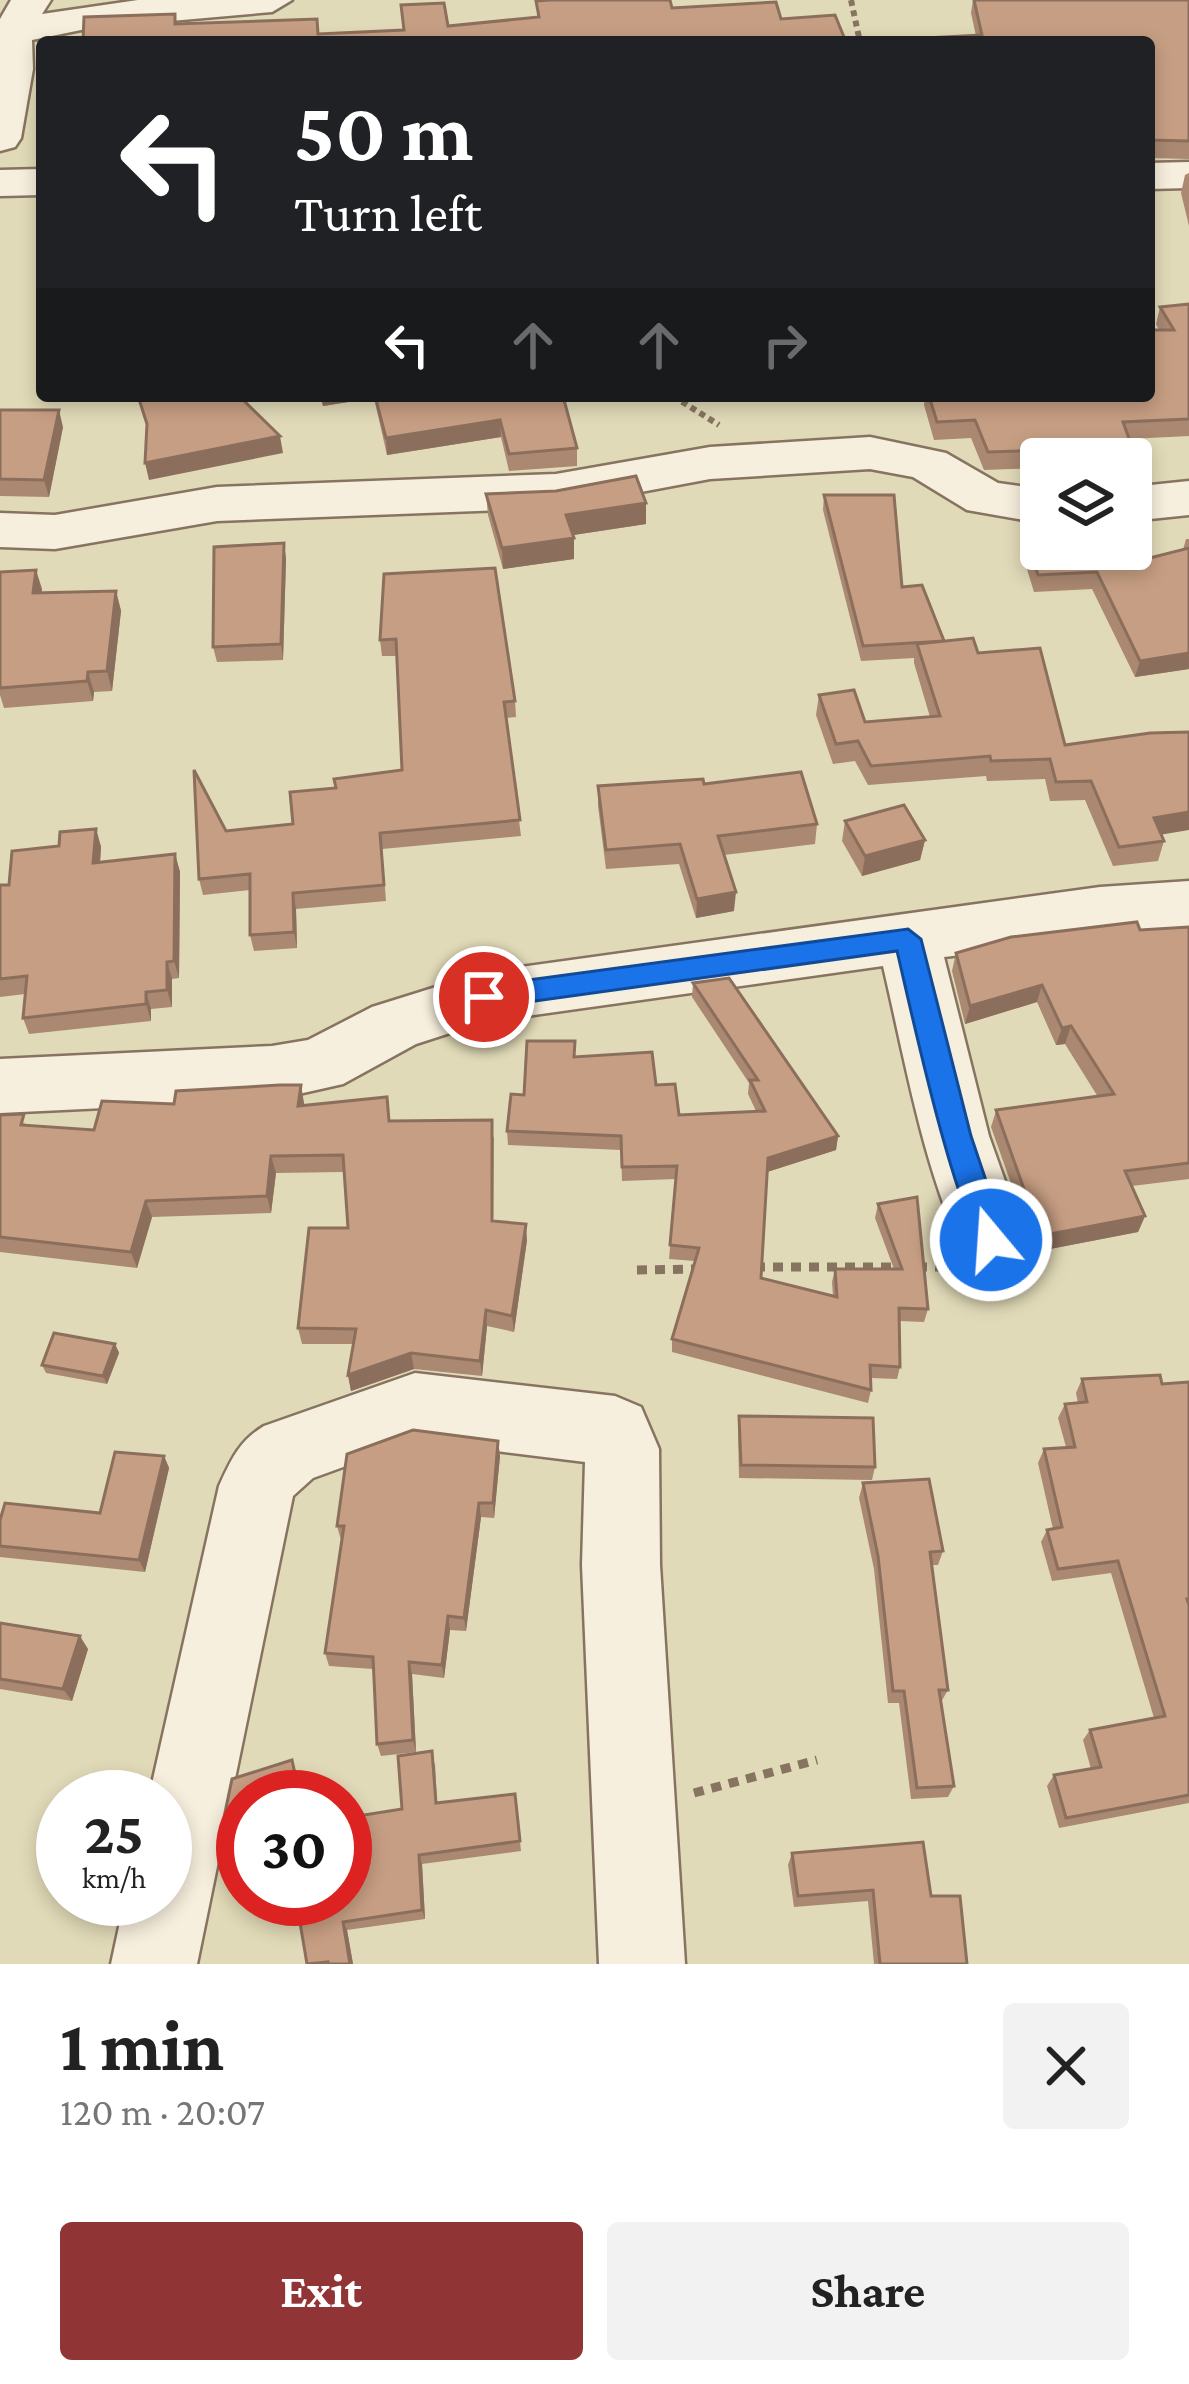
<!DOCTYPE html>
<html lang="en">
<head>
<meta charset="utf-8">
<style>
  :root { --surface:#fff; --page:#f2f2f2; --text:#222; --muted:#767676; --accent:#913436 }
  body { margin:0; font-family:"Crimson Pro",serif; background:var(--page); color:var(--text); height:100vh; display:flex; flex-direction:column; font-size:45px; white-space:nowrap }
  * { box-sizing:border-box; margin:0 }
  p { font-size:39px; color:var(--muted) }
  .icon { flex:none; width:66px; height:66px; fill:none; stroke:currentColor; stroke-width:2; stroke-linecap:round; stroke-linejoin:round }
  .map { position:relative; height:1964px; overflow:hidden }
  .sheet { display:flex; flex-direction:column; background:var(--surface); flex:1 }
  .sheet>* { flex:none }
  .banner { position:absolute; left:36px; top:36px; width:1119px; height:366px; border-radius:12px; box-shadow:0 6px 18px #0003; background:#202124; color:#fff; overflow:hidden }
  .buttons { position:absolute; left:1020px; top:438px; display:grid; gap:24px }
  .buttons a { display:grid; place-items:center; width:132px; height:132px; border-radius:12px; background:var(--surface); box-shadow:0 6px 18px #0003; font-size:60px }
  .speed { position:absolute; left:36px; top:1770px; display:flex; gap:24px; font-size:60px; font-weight:700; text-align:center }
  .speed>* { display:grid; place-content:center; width:156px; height:156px; border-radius:50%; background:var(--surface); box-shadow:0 6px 18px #0003; line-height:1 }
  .speed small { font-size:30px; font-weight:400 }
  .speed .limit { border:18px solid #d22; background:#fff; color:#111 }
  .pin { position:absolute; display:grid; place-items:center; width:102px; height:102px; color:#fff; margin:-51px; border:6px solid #fff; border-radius:50%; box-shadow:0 3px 12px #0007 }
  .me { position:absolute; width:132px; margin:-66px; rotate:342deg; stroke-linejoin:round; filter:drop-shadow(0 0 9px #0008) }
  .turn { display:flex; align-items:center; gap:42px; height:252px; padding:0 60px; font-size:54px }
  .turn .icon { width:156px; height:156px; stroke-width:2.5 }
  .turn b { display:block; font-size:84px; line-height:102px }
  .lanes { display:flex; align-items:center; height:114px; padding:0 60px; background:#0003; justify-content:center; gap:60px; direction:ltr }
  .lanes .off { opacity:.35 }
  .round { display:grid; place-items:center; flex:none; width:126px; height:126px; border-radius:12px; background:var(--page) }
  .headline { display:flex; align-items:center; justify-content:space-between; height:204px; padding:0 60px }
  h1 { font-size:72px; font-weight:700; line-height:90px }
  .cta { display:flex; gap:24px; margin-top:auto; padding:24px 60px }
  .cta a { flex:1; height:138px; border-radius:12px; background:var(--accent); color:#fff; font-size:48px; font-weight:700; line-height:138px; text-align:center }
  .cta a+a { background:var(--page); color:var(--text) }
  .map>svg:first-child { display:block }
</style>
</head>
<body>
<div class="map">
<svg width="1189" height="1964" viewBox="0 0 1189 1964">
  <rect width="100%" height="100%" fill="#ece1ca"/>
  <path fill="#e1dab8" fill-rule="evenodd" d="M 0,0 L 1189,0 L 1189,1964 L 0,1964 ZM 42,42 L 1149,42 L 1149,396 L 42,396 ZM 1041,459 L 1131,459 L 1131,549 L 1041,549 ZM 63,1797 L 165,1797 L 165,1899 L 63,1899 ZM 243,1797 L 345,1797 L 345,1899 L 243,1899 Z"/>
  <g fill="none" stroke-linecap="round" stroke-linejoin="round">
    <g stroke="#877460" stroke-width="5">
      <g id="minor">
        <path d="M 11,0 L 51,0 L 42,14 L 138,0 L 292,0 L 272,12 L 91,28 L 32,40 L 33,69 L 21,138 L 15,147 L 0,151 L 0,19 Z"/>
        <path d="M 1189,162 L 1189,188 L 1149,189 L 1149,163 Z"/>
        <path d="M 42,169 L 42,195 L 0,196 L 0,170 Z"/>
        <path d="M 870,437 L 946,453 L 998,483 L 1041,489 L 1041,523 L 967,510 L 913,477 L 870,469 L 710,479 L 556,508 L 217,521 L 55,549 L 0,547 L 0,513 L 55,515 L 217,487 L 556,474 L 710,447 Z"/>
        <path d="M 1189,481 L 1189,515 L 1131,521 L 1131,487 Z"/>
        <path d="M 1189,881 L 1189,929 L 944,957 L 989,1136 L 1026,1240 L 1015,1261 L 991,1270 L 967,1261 C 923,1169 906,1064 883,966 L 484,1022 L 416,1044 L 343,1084 L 272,1100 L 0,1113 L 0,1059 L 272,1046 L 308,1040 L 372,1007 L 484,972 L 1100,887 Z"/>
        <path d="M 415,1373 L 615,1396 L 641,1407 L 659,1449 L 660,1565 L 685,1964 L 599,1964 L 582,1565 L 585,1462 L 415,1441 L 313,1478 L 293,1496 L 197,1964 L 111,1964 L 125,1899 L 165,1899 L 165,1797 L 149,1797 L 219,1486 C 231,1460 239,1441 264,1426 Z"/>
      </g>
    </g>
    <g stroke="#877460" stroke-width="6" stroke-dasharray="6 4.5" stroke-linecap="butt">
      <path d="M 851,0 L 860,42"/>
      <path d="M 673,396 L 719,425"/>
    </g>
    <g stroke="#877460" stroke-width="9" stroke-dasharray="10 8" stroke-linecap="butt">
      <path d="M 755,1267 L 902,1267"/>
      <path d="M 917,1267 L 950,1267"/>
      <path d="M 637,1270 L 698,1269"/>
      <path d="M 694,1793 L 817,1760"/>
    </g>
    <use href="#minor" fill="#f7efdd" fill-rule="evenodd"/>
  </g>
  <g fill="#aa8871">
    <path d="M 973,0 L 1189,0 L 1189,159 L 1149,158 L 1149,42 L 976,36 L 971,13 Z"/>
    <path d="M 1189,173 L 1189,226 L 1181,193 L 1185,175 Z"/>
    <path d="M 1189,304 L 1189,436 L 1129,439 L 1132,447 L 1129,459 L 1041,459 L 1041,468 L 984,470 L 971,438 L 934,440 L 924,405 L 925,396 L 1149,396 L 1159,330 L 1156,324 L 1160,307 Z"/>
    <path d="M 320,396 L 563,396 L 577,448 L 577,466 L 509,471 L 501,437 L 387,455 L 374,398 L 323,406 Z"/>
    <path d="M 0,410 L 63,427 L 49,497 L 0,496 Z"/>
    <path d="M 486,494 L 646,524 L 573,535 L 574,559 L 503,569 L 488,515 Z"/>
    <path d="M 824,495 L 944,641 L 978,653 L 1065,745 L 1162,835 L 1164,841 L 1158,861 L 1113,866 L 1085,800 L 1050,801 L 1045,779 L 987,781 L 986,776 L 868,785 L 855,761 L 833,764 L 816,715 L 819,695 L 865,722 L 930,717 L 914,663 L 914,658 L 861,661 L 823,510 Z"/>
    <path d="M 1026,536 L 1104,557 L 1142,560 L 1183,550 L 1186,539 L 1189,539 L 1189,669 L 1135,677 L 1092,589 L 1034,592 L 1022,553 Z"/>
    <path d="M 284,543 L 286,559 L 283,660 L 217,662 L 213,647 Z"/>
    <path d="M 36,570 L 42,593 L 116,591 L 121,611 L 112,691 L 94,692 L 93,701 L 4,708 L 0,695 L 0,572 Z"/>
    <path d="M 384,574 L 515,701 L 516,717 L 506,718 L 521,836 L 382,849 L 386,901 L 296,909 L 297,948 L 254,951 L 250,935 L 250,890 L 203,895 L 199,879 L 226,831 L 293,824 L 336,788 L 402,770 L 397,656 L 382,656 L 380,640 Z"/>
    <path d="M 704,784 L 817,824 L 815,844 L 724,855 L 734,911 L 696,918 L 679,864 L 606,869 L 598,806 L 598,786 Z"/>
    <path d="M 845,821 L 925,840 L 920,860 L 862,876 L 842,841 Z"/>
    <path d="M 96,829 L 101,847 L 100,862 L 175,854 L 180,872 L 179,978 L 172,979 L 172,1007 L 151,1009 L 151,1021 L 29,1034 L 23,1018 L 25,994 L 0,997 L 0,885 L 9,885 L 59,846 Z"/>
    <path d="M 1189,927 L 1189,1179 L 1132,1186 L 1145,1216 L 1138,1232 L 1024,1254 L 1030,1237 L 991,1127 L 996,1111 L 1098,1097 L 1065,1044 L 1056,1045 L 1037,1002 L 965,1024 L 952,971 L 956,953 L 1140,930 Z"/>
    <path d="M 693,983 L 838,1136 L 836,1150 L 767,1172 L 761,1278 L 833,1296 L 832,1282 L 835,1269 L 894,1269 L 875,1218 L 878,1204 L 928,1309 L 924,1322 L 899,1321 L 900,1367 L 897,1379 L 871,1378 L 871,1390 L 868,1403 L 672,1352 L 672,1339 L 695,1261 L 669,1259 L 676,1179 L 622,1181 L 621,1150 L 508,1145 L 507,1131 L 524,1095 L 575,1057 L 656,1085 L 679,1115 L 756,1111 L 748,1094 L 749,1083 L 692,997 Z"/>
    <path d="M 301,1085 L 304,1106 L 494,1137 L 493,1221 L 527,1240 L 514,1332 L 487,1326 L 482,1376 L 414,1369 L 351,1391 L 348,1375 L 353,1344 L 302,1344 L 298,1328 L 348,1228 L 344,1172 L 276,1173 L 271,1213 L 152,1217 L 137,1268 L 0,1252 L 0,1115 L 29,1125 L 94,1130 L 174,1104 Z"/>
    <path d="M 115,1344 L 119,1353 L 107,1384 L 46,1373 L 42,1365 Z"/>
    <path d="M 1082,1379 L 1162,1384 L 1189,1382 L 1189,1803 L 1059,1828 L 1047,1786 L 1054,1775 L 1091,1769 L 1083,1740 L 1090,1730 L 1154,1718 L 1111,1573 L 1052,1581 L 1041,1542 L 1047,1530 L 1053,1529 L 1038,1463 L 1044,1449 L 1066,1447 L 1058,1418 L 1065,1404 L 1078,1403 L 1076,1393 Z"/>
    <path d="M 739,1416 L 875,1467 L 872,1480 L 739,1478 L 738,1429 Z"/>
    <path d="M 498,1441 L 500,1456 L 494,1518 L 481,1517 L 466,1631 L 450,1630 L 444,1678 L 412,1674 L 416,1752 L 381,1756 L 377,1744 L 373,1669 L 329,1666 L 325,1653 L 341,1540 L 337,1526 Z"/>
    <path d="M 164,1456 L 169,1468 L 145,1572 L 0,1557 L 0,1546 L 100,1513 Z"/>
    <path d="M 863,1483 L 943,1551 L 938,1565 L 931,1565 L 948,1690 L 941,1702 L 954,1786 L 948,1797 L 911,1799 L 899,1703 L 888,1703 L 874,1569 L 859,1498 Z"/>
    <path d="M 0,1623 L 88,1649 L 72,1701 L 0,1689 Z"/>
    <path d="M 435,1763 L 437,1803 L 515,1794 L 521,1851 L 422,1864 L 425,1919 L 347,1930 L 353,1964 L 307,1964 L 402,1809 Z"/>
    <path d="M 792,1853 L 931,1896 L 967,1964 L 874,1964 L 868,1901 L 794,1907 L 788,1865 Z"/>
  </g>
  <g fill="#8b6f5c">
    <path d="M 321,396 L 373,396 L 374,398 L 323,406 Z"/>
    <path d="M 59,410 L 63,427 L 49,497 L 44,480 Z"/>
    <path d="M 500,420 L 501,437 L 387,455 L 386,438 Z"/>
    <path d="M 280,436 L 283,453 L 149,480 L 145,463 Z"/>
    <path d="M 646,503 L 646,524 L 567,536 L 566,515 Z"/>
    <path d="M 574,538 L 574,559 L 503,569 L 502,548 Z"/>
    <path d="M 284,543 L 286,559 L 283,660 L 281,644 Z"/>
    <path d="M 36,570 L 42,589 L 39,613 L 33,593 Z"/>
    <path d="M 116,591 L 121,611 L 112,691 L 107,671 Z"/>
    <path d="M 1189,653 L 1189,669 L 1135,677 L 1140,661 Z"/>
    <path d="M 88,672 L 94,692 L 93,701 L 87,681 Z"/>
    <path d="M 1189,812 L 1189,830 L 1147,837 L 1154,818 Z"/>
    <path d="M 96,829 L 101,847 L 99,880 L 93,863 Z"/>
    <path d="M 925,840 L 920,860 L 862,876 L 865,856 Z"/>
    <path d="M 175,854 L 180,872 L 179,978 L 174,961 Z"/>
    <path d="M 736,892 L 734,911 L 696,918 L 697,899 Z"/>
    <path d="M 293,893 L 296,909 L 297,948 L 294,932 Z"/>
    <path d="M 167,962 L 172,979 L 172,1007 L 167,990 Z"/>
    <path d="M 1042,985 L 1037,1002 L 965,1024 L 970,1006 Z"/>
    <path d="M 146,992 L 151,1009 L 151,1021 L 146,1004 Z"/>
    <path d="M 1071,1026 L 1065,1044 L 1056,1045 L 1062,1028 Z"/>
    <path d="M 301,1085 L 304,1103 L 302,1124 L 298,1106 Z"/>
    <path d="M 838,1136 L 836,1150 L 767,1172 L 768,1158 Z"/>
    <path d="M 271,1156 L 276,1173 L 271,1213 L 267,1196 Z"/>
    <path d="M 146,1201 L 152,1217 L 137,1268 L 131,1252 Z"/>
    <path d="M 1145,1216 L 1138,1232 L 1024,1254 L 1029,1238 Z"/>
    <path d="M 526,1224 L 527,1240 L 514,1332 L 512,1316 Z"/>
    <path d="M 486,1310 L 487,1326 L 482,1376 L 480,1361 Z"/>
    <path d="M 115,1344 L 119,1353 L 107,1384 L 103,1376 Z"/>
    <path d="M 411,1353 L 414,1369 L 351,1391 L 348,1375 Z"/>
    <path d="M 498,1441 L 500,1456 L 494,1518 L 493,1503 Z"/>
    <path d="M 164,1456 L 169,1468 L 145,1572 L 139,1560 Z"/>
    <path d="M 479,1503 L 481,1517 L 466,1631 L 464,1618 Z"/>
    <path d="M 448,1616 L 450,1630 L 444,1678 L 442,1665 Z"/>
    <path d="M 80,1636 L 88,1649 L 72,1701 L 63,1689 Z"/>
    <path d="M 409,1662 L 412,1674 L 416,1752 L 413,1740 Z"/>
    <path d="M 235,1828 L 240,1838 L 226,1843 L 221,1832 Z"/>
    <path d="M 419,1855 L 422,1864 L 425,1919 L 422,1910 Z"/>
    <path d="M 343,1922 L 347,1930 L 353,1964 L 350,1964 Z"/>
  </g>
  <g fill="#c69e83" stroke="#8b6f5c" stroke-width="3">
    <path d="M 550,0 L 670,0 L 672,8 L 776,2 L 781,19 L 835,15 L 846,42 L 83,42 L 84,17 L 175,14 L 175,24 L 317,19 L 318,34 L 404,30 L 401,5 L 444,3 L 448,26 L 539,17 L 536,1 Z"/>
    <path d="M 974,0 L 1189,0 L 1189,141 L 1149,140 L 1149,42 L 908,42 L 908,39 L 982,35 Z"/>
    <path d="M 1189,304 L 1189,419 L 1123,422 L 1132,447 L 988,452 L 975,420 L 937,422 L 929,396 L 1149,396 L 1149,330 L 1174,330 L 1160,307 Z"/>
    <path d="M 138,396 L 239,396 L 280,436 L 145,463 L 147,424 Z"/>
    <path d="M 375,396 L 563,396 L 577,448 L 509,454 L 500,420 L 386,438 Z"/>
    <path d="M 0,410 L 59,410 L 44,480 L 0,479 Z"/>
    <path d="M 636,476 L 646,503 L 566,515 L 574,538 L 502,548 L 486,494 L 556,491 Z"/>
    <path d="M 824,495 L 894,495 L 902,587 L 922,585 L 944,641 L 863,646 Z"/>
    <path d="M 1041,535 L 1041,549 L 1101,549 L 1104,557 L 1142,560 L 1189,548 L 1189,653 L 1140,661 L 1097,572 L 1038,575 L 1026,536 Z"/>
    <path d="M 284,543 L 281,644 L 213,647 L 214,547 Z"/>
    <path d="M 495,568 L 515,701 L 504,702 L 520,820 L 380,833 L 384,885 L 293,893 L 294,932 L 250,935 L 250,874 L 199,879 L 194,770 L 226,831 L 293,824 L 290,792 L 336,788 L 334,779 L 402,770 L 396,639 L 380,640 L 384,574 Z"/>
    <path d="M 36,570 L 33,593 L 116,591 L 107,671 L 88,672 L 87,681 L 0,688 L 0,572 Z"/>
    <path d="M 973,638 L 978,653 L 1040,648 L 1065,745 L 1150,733 L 1189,732 L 1189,812 L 1154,818 L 1164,841 L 1119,847 L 1091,781 L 1056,782 L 1050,759 L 991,761 L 990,756 L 871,766 L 858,741 L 836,744 L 819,695 L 854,690 L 865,722 L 940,716 L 917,644 Z"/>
    <path d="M 801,772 L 817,824 L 718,836 L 736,892 L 697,899 L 680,844 L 606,850 L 598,786 L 703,779 L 704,784 Z"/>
    <path d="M 904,805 L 925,840 L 865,856 L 845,821 Z"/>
    <path d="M 96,829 L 93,863 L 175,854 L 174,961 L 167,962 L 167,990 L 146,992 L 146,1004 L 23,1018 L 27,976 L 0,979 L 0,885 L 9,885 L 12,851 L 59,846 L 60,832 Z"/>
    <path d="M 1137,922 L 1140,930 L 1189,927 L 1189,1163 L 1125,1171 L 1145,1216 L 1029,1238 L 1036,1223 L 996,1110 L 1114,1094 L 1071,1026 L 1062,1028 L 1042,985 L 970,1006 L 956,953 L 1011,937 Z"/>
    <path d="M 729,978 L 838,1136 L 768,1158 L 761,1278 L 837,1297 L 835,1269 L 902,1269 L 878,1204 L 917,1197 L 928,1309 L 899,1308 L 900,1367 L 870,1365 L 871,1390 L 672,1339 L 699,1248 L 670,1245 L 677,1166 L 622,1167 L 621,1136 L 507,1131 L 511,1094 L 524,1095 L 527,1041 L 575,1041 L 574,1057 L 652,1052 L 656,1085 L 675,1084 L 679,1115 L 765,1111 L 750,1080 L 758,1080 L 693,983 Z"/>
    <path d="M 280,1085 L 301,1085 L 298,1106 L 387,1097 L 389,1121 L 492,1120 L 492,1221 L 526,1224 L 512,1316 L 486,1310 L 480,1361 L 411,1353 L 348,1375 L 356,1329 L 298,1328 L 309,1228 L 348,1228 L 343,1155 L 271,1156 L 267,1196 L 146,1201 L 131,1252 L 0,1237 L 0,1115 L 24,1114 L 21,1125 L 94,1130 L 102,1101 L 174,1104 L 176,1091 Z"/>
    <path d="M 54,1333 L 115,1344 L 103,1376 L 42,1365 Z"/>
    <path d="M 1160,1375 L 1162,1384 L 1189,1382 L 1189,1599 L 1187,1599 L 1189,1605 L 1189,1795 L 1066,1818 L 1054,1775 L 1101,1767 L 1090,1730 L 1165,1716 L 1118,1561 L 1058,1569 L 1047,1530 L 1062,1527 L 1044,1449 L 1075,1447 L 1065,1404 L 1087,1402 L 1082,1379 Z"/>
    <path d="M 739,1416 L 873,1418 L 875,1467 L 741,1465 Z"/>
    <path d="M 413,1430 L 498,1441 L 493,1503 L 479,1503 L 464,1618 L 448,1616 L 442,1665 L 409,1662 L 413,1740 L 377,1744 L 373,1657 L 325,1653 L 344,1526 L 337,1526 L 347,1454 Z"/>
    <path d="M 115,1452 L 164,1456 L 139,1560 L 0,1546 L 0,1520 L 5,1503 L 100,1513 Z"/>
    <path d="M 929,1479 L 943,1551 L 930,1552 L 948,1690 L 939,1690 L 954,1786 L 917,1788 L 904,1691 L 893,1691 L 878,1556 L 863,1483 Z"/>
    <path d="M 0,1623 L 80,1636 L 63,1689 L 0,1679 Z"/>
    <path d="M 432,1751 L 436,1803 L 515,1794 L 520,1841 L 419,1855 L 422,1910 L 343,1922 L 350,1964 L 328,1964 L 328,1962 L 307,1964 L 296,1899 L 345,1899 L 345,1818 L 402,1809 L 398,1756 Z"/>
    <path d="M 292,1760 L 300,1797 L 243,1797 L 243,1886 L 235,1828 L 221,1832 L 232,1779 Z"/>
    <path d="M 923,1842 L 931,1896 L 960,1896 L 967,1964 L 880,1964 L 873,1890 L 798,1896 L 792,1853 Z"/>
  </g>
  <path fill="#1a73e8" stroke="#114b97" stroke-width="3" d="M 908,929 L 921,939 L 971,1136 L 1006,1240 L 991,1253 C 960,1242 908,996 897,951 L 484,1008 L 470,997 L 484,986 Z"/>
</svg>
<div class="buttons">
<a><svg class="icon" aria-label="layers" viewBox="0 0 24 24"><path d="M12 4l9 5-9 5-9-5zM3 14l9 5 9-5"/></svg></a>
</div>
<div class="speed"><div>25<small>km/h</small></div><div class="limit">30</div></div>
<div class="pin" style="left:484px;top:997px;background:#d93025"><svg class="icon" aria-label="arrive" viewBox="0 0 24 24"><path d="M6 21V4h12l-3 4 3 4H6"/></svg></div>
<svg class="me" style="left:991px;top:1240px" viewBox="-20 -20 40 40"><circle r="17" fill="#1a73e8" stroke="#fff" stroke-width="3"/><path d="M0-11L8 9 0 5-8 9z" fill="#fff"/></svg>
<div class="banner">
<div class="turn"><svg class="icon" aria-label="left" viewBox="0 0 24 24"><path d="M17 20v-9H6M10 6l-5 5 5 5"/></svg><div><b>50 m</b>Turn left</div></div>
<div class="lanes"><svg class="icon" aria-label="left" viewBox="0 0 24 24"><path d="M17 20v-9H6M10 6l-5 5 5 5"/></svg><svg class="icon off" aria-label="ahead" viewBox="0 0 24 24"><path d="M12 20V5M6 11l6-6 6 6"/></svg><svg class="icon off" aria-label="ahead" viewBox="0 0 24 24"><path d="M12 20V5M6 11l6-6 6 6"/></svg><svg class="icon off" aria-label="right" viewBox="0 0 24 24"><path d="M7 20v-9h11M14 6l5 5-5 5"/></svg></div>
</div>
</div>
<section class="sheet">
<div class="headline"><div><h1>1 min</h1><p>120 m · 20:07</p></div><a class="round"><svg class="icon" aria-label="close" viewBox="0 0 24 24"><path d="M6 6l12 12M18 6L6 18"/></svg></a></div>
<div class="cta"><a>Exit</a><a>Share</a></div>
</section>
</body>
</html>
